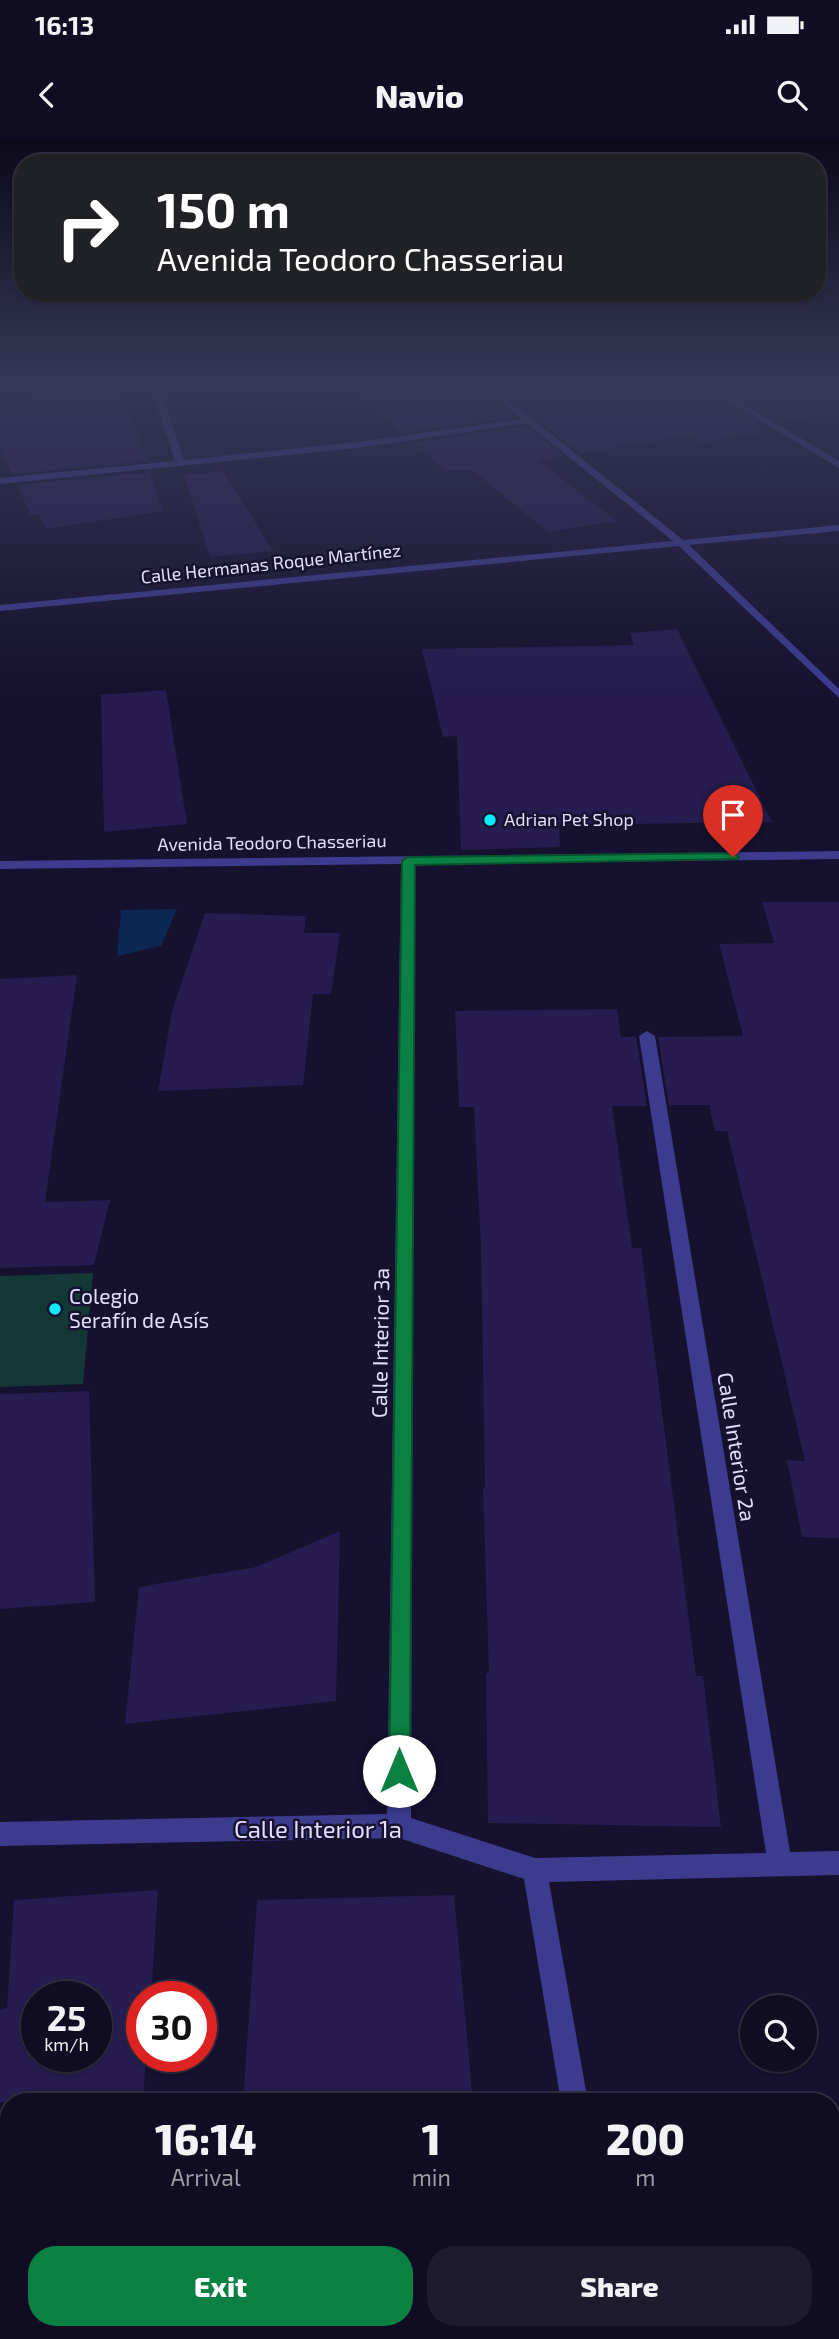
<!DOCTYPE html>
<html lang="en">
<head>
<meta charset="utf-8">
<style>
  :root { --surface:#100d22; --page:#1e1b2f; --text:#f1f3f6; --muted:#9c9ca5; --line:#302d40; --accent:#0b8043 }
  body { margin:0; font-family:"Exo 2",sans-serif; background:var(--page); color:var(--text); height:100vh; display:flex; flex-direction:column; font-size:26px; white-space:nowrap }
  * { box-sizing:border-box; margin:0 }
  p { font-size:23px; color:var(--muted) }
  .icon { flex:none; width:38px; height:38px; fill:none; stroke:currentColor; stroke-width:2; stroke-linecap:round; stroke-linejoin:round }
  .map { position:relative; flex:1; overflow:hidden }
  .sheet { position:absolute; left:0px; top:1953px; width:840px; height:247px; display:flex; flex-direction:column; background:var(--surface); border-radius:28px 28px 0 0; box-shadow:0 2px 5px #0004,0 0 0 2px var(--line) }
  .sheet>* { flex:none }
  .banner { position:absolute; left:14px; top:14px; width:812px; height:147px; border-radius:28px; box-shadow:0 2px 5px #0004,0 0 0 2px var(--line); background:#202124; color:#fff; overflow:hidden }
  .buttons { position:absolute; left:740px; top:1855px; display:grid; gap:14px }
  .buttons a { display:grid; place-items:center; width:77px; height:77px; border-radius:50%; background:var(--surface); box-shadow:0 2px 5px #0004,0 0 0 2px var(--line); font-size:35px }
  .speed { position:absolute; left:21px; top:1841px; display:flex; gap:14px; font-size:35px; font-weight:700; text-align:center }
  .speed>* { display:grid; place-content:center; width:91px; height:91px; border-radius:50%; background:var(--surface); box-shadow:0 2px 5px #0004,0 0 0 2px var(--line); line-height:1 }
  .speed small { font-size:18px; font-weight:400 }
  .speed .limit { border:10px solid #d22; background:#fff; color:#111 }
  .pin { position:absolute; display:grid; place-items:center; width:60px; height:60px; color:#fff; margin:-72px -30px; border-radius:50% 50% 50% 0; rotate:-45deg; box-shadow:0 0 7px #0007 }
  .pin .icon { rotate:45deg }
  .me { position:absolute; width:77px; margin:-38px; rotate:0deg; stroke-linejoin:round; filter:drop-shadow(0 0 5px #0008) }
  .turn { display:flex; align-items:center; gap:24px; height:147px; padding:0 28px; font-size:32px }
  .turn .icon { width:91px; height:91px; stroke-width:2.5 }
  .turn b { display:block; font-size:49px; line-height:60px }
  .eta { display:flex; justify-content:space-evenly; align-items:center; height:119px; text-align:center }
  .eta b { font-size:42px; font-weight:800; line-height:49px }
  .primary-button { display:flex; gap:14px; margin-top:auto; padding:14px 28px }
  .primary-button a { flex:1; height:80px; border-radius:28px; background:var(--accent); color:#fff; font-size:28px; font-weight:800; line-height:80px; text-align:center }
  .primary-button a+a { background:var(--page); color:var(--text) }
  .status { display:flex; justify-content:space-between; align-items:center; height:49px; padding:0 35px; background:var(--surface); direction:ltr }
  .status svg { height:19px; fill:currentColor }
  header { display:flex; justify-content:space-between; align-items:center; height:91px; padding:0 28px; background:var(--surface); font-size:32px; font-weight:800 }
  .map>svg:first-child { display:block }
</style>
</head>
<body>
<div class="status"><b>16:13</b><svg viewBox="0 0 49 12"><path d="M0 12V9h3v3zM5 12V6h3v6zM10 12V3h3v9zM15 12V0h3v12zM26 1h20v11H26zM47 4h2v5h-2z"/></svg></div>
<header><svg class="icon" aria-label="back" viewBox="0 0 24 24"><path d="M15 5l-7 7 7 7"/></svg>Navio<svg class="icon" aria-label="search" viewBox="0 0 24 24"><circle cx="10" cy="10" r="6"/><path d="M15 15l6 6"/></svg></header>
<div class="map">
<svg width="839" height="2199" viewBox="0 0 839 2199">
  <rect width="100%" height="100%" fill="#15112e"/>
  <path fill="#143836" d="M 93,1133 L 83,1244 L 0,1247 L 0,1136 Z"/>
  <path fill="#0b2752" d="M 177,769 L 161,806 L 117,816 L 121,770 Z"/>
  <g fill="#261c4f" fill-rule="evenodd">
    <path d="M 27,244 L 121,244 L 147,321 L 12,334 L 0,310 L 0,263 L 31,260 Z"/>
    <path d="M 346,244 L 477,244 L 516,277 L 402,293 Z"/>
    <path d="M 493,244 L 697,244 L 764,286 L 753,288 L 762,293 L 699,303 L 689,296 L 579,313 Z"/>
    <path d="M 715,244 L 839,244 L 839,272 L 780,283 Z"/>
    <path d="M 526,286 L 564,316 L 537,320 L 617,381 L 548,392 L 472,330 L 446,331 L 413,303 Z"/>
    <path d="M 223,331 L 273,411 L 210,417 L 184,335 Z"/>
    <path d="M 150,332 L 163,371 L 46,389 L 38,374 L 31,375 L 17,345 Z"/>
    <path d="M 677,489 L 772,682 L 559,685 L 560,707 L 461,710 L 457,596 L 443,597 L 422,509 L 634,505 L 630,493 Z"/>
    <path d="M 166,550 L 187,684 L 104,692 L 101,555 Z"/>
    <path d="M 762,762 L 839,762 L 839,1398 L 802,1397 L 787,1320 L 805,1321 L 727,991 L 715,991 L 709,965 L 669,965 L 658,897 L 743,896 L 719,804 L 774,803 Z"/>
    <path d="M 205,773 L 306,776 L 304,793 L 340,793 L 331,854 L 313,854 L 303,945 L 158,951 L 172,871 Z"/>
    <path d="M 77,835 L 45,1062 L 110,1060 L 94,1125 L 0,1128 L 0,839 Z"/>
    <path d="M 617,869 L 621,897 L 636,897 L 647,966 L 612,966 L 632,1108 L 641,1108 L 696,1536 L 703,1536 L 721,1687 L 488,1683 L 486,1533 L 489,1533 L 483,1347 L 485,1347 L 481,1108 L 474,967 L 459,967 L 455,871 Z"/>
    <path d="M 89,1251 L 95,1462 L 0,1469 L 0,1254 Z"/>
    <path d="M 340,1391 L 336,1561 L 125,1584 L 139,1447 L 256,1427 Z"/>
    <path d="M 158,1750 L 151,1857 L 142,1857 L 142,1916 L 146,1916 L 143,1962 L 0,1962 L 0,1869 L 7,1868 L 14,1760 ZM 37,1857 L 96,1857 L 96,1916 L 37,1916 Z"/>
    <path d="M 454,1755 L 473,1962 L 243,1962 L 257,1760 Z"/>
  </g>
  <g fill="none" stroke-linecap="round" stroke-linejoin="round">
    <g fill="#3c3b8e" fill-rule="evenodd">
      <path d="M 150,244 L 158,244 L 184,320 L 358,302 L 522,279 L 480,244 L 489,244 L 683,400 L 839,385 L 839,391 L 689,405 L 839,549 L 839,558 L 679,406 L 0,471 L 0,465 L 673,401 L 527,283 L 358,308 L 0,344 L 0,338 L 175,321 Z"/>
      <path d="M 700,244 L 710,244 L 839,321 L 839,328 Z"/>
      <path d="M 839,711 L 839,719 L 415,724 L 411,1678 L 535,1718 L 766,1713 L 639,896 L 647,891 L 655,896 L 790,1712 L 839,1711 L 839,1735 L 549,1742 L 588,1962 L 561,1962 L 524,1739 L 399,1698 L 0,1706 L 0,1682 L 387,1674 L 401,724 L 0,729 L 0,721 Z"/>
      <path d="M 600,2191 L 630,2191 L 631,2199 L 601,2199 Z"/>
    </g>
  </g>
  <linearGradient id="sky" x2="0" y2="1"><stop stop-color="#0c0919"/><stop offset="0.44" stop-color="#353857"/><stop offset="1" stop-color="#353857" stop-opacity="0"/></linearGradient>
  <rect width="839" height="552" fill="url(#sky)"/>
  <path fill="#0b8043" stroke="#07532c" stroke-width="2" d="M 733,713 L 739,717 L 737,719 L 415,725 L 410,1631 L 407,1638 L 399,1641 L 392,1638 L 389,1631 L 402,721 L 408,717 Z"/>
  <g fill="#0aebff" stroke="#15112e" stroke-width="2.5">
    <circle cx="490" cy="680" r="7"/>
    <circle cx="55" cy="1169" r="7"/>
  </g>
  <g text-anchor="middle" stroke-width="5" stroke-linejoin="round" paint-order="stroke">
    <g font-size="18" fill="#e1deff" stroke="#15112e">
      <text transform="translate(271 424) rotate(-6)" y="6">Calle Hermanas Roque Martínez</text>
      <text transform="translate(272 703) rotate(-1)" y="6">Avenida Teodoro Chasseriau</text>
    </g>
    <g font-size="18" fill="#e1deff" stroke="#15112e" text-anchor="start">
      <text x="504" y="686">Adrian Pet Shop</text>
    </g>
    <g font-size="21" fill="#e1deff" stroke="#15112e" text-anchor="start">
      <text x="69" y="1164">Colegio<tspan x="69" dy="24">Serafín de Asís</tspan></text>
    </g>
    <g font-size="21" fill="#e1deff" stroke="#15112e">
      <text transform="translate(381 1203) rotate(-89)" y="7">Calle Interior 3a</text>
      <text transform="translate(736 1307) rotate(81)" y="7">Calle Interior 2a</text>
    </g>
    <g font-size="24" fill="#e1deff" stroke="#15112e">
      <text x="318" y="1698">Calle Interior 1a</text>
    </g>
  </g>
</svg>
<div class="buttons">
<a><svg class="icon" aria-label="search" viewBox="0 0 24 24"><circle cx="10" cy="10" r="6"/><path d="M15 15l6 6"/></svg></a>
</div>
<div class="speed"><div>25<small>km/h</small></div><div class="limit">30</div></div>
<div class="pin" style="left:733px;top:717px;background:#d93025"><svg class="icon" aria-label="arrive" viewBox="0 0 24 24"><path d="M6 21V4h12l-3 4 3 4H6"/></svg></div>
<svg class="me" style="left:399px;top:1631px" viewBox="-20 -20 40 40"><circle r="19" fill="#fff"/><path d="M0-13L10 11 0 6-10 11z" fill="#0b8043"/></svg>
<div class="banner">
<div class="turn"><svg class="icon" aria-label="right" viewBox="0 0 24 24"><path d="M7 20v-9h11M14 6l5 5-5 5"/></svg><div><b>150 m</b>Avenida Teodoro Chasseriau</div></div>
</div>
<section class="sheet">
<div class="eta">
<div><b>16:14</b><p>Arrival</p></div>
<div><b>1</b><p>min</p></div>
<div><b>200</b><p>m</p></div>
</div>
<div class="primary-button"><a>Exit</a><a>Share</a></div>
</section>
</div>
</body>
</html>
